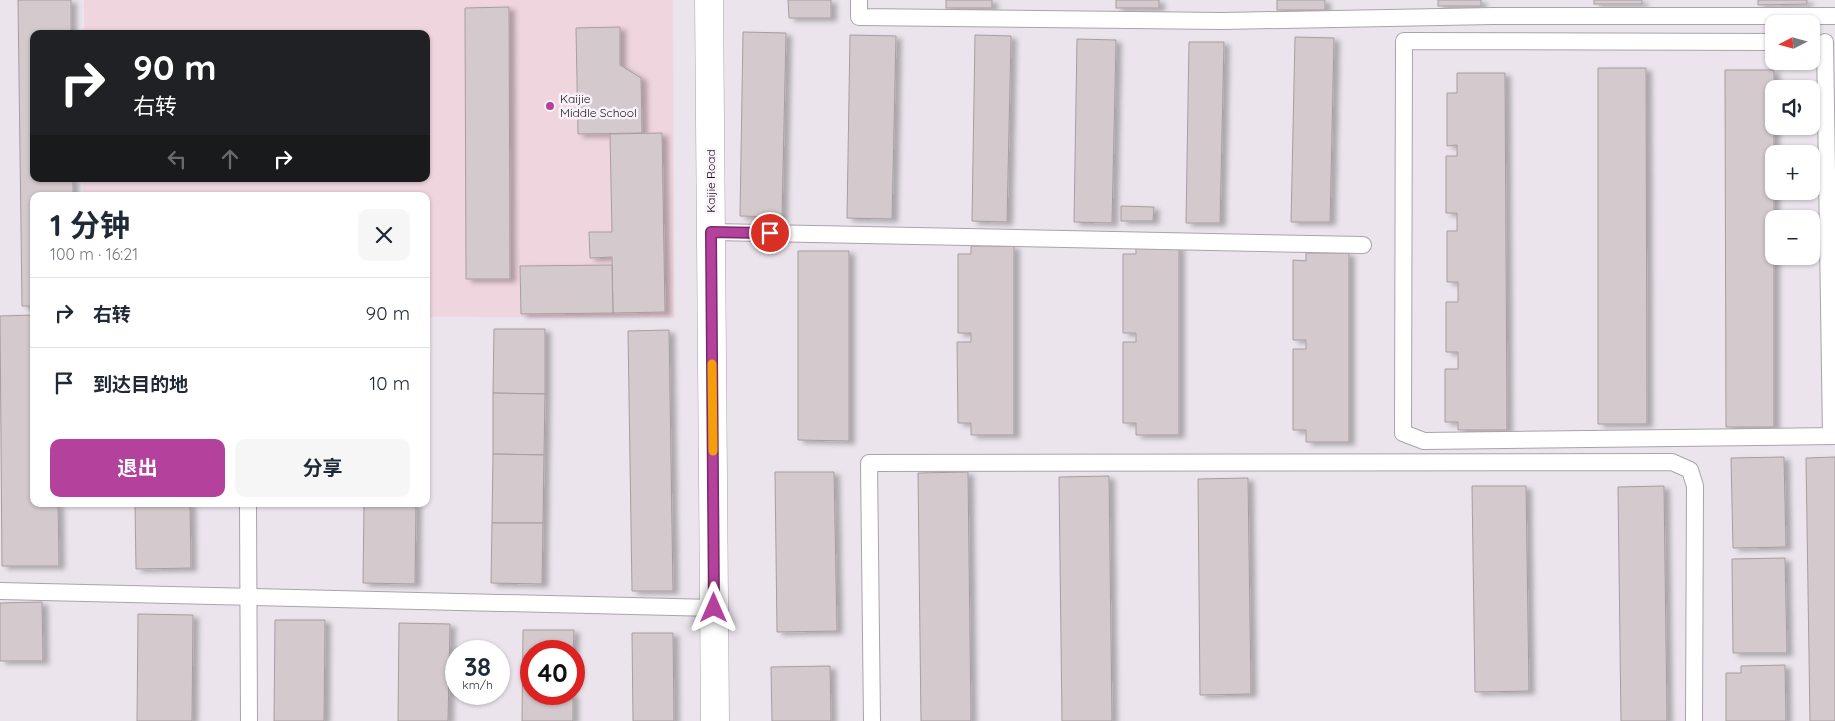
<!DOCTYPE html>
<html lang="zh">
<head>
<meta charset="utf-8">
<style>
  :root { --surface:#fff; --page:#f6f6f7; --text:#1f2937; --muted:#747a83; --line:#e0e1e3; --accent:#b4419b }
  body { margin:0; font-family:Quicksand,"Noto Sans SC",sans-serif; background:var(--page); color:var(--text); height:100vh; display:flex; flex-direction:column; font-size:19px; white-space:nowrap }
  * { box-sizing:border-box; margin:0 }
  p { font-size:16px; color:var(--muted) }
  .icon { flex:none; width:28px; height:28px; fill:none; stroke:currentColor; stroke-width:2; stroke-linecap:round; stroke-linejoin:round }
  .map { position:relative; flex:1; overflow:hidden }
  .drawer { position:absolute; left:30px; top:192px; width:400px; height:315px; display:flex; flex-direction:column; background:var(--surface); border-radius:10px; box-shadow:0 1px 4px #0004 }
  .drawer>* { flex:none }
  .banner { position:absolute; left:30px; top:30px; width:400px; height:152px; border-radius:10px; box-shadow:0 1px 4px #0004; background:#202124; color:#fff; overflow:hidden }
  .needle { width:32px; rotate:264deg }
  .buttons { position:absolute; left:1765px; top:15px; display:grid; gap:10px }
  .buttons a { display:grid; place-items:center; width:55px; height:55px; border-radius:10px; background:var(--surface); box-shadow:0 1px 4px #0004; font-size:25px }
  .speed { position:absolute; left:445px; top:640px; display:flex; gap:10px; font-size:25px; font-weight:700; text-align:center }
  .speed>* { display:grid; place-content:center; width:65px; height:65px; border-radius:50%; background:var(--surface); box-shadow:0 1px 4px #0004; line-height:1 }
  .speed small { font-size:12px; font-weight:400 }
  .speed .limit { border:8px solid #d22; background:#fff; color:#111 }
  .pin { position:absolute; display:grid; place-items:center; width:42px; height:42px; color:#fff; margin:-21px; border:2px solid #fff; border-radius:50%; box-shadow:0 1px 5px #0007 }
  .me { position:absolute; width:55px; margin:-28px; rotate:0deg; stroke-linejoin:round; filter:drop-shadow(0 0 4px #0008) }
  .turn { display:flex; align-items:center; gap:18px; height:105px; padding:0 20px; font-size:22px }
  .turn .icon { width:65px; height:65px; stroke-width:2.5 }
  .turn b { display:block; font-size:35px; line-height:42px }
  .lanes { display:flex; align-items:center; height:48px; padding:0 20px; background:#0003; justify-content:center; gap:25px; direction:ltr }
  .lanes .off { opacity:.35 }
  .round { display:grid; place-items:center; flex:none; width:52px; height:52px; border-radius:10px; background:var(--page) }
  .headline { display:flex; align-items:center; justify-content:space-between; height:85px; padding:0 20px }
  h1 { font-size:30px; font-weight:700; line-height:38px }
  .primary-button { display:flex; gap:10px; margin-top:auto; padding:10px 20px }
  .primary-button a { flex:1; height:58px; border-radius:10px; background:var(--accent); color:#fff; font-size:20px; font-weight:700; line-height:58px; text-align:center }
  .primary-button a+a { background:var(--page); color:var(--text) }
  ul { padding:0; list-style:none }
  li { display:flex; align-items:center; gap:15px; height:70px; padding:0 20px; border-top:1px solid var(--line) }
  li div { flex:1 }
  li b { display:block; font-size:19px }
  li em { font-style:normal }
  .map>svg:first-child { display:block }
</style>
</head>
<body>
<div class="map">
<svg width="1835" height="721" viewBox="0 0 1835 721">
  <defs>
    <filter id="shadow"><feDropShadow dx="5.5" dy="3" stdDeviation="2.5" flood-color="#0004"/></filter>
  </defs>
  <rect width="100%" height="100%" fill="#ebe4ec"/>
  <path fill="#efd5dd" d="M 84,0 L 673,0 L 674,318 L 426,317 L 426,196 L 83,196 L 83,179 L 426,179 L 426,34 L 84,34 Z"/>
  <g fill="#d4c9cc" stroke="#a89da0" filter="url(#shadow)">
    <path d="M 18,0 L 71,0 L 71,34 L 34,34 L 34,179 L 73,179 L 73,196 L 34,196 L 34,306 L 22,306 Z"/>
    <path d="M 788,0 L 831,0 L 831,18 L 789,18 Z"/>
    <rect x="946" y="0" width="46" height="8"/>
    <rect x="1116" y="0" width="43" height="8"/>
    <rect x="1277" y="0" width="48" height="10"/>
    <rect x="1438" y="0" width="43" height="6"/>
    <rect x="1594" y="0" width="48" height="4"/>
    <path d="M 1758,0 L 1807,0 L 1807,4 L 1758,5 Z"/>
    <path d="M 509,7 L 510,279 L 466,279 L 465,8 Z"/>
    <path d="M 620,27 L 620,65 L 641,78 L 642,133 L 578,134 L 576,28 Z"/>
    <path d="M 743,32 L 786,33 L 782,217 L 740,216 Z"/>
    <path d="M 850,35 L 896,36 L 892,219 L 847,218 Z"/>
    <path d="M 975,35 L 1011,36 L 1007,222 L 972,221 Z"/>
    <path d="M 1295,37 L 1334,38 L 1330,222 L 1291,222 Z"/>
    <path d="M 1077,39 L 1116,40 L 1112,223 L 1074,222 Z"/>
    <path d="M 1189,42 L 1224,42 L 1220,223 L 1186,223 Z"/>
    <path d="M 1598,68 L 1646,68 L 1647,424 L 1598,424 Z"/>
    <path d="M 1725,70 L 1774,70 L 1774,427 L 1726,427 Z"/>
    <path d="M 1457,73 L 1505,73 L 1507,430 L 1458,430 L 1458,422 L 1445,422 L 1445,369 L 1458,369 L 1458,352 L 1446,352 L 1446,302 L 1458,302 L 1458,282 L 1447,282 L 1447,231 L 1457,231 L 1457,213 L 1446,213 L 1446,156 L 1457,156 L 1457,145 L 1447,146 L 1447,93 L 1457,93 Z"/>
    <path d="M 662,133 L 665,312 L 613,313 L 612,257 L 590,258 L 589,232 L 612,232 L 610,134 Z"/>
    <path d="M 1121,206 L 1154,207 L 1153,221 L 1121,221 Z"/>
    <path d="M 971,246 L 1014,246 L 1014,435 L 971,435 L 971,423 L 958,423 L 957,342 L 971,342 L 971,333 L 958,333 L 958,254 L 971,254 Z"/>
    <path d="M 1136,246 L 1179,246 L 1179,435 L 1136,435 L 1136,423 L 1123,423 L 1123,342 L 1136,342 L 1136,333 L 1123,333 L 1123,254 L 1136,254 Z"/>
    <path d="M 798,251 L 849,251 L 849,441 L 798,440 Z"/>
    <path d="M 1306,253 L 1349,253 L 1349,442 L 1306,442 L 1306,430 L 1293,430 L 1293,349 L 1306,349 L 1306,340 L 1293,340 L 1293,260 L 1306,261 Z"/>
    <path d="M 612,265 L 613,313 L 521,314 L 520,266 Z"/>
    <path d="M 34,315 L 34,504 L 58,504 L 59,566 L 2,566 L 0,316 Z"/>
    <path d="M 494,329 L 545,329 L 545,394 L 493,393 Z"/>
    <path d="M 669,330 L 673,591 L 632,591 L 628,331 Z"/>
    <path d="M 493,393 L 545,394 L 544,455 L 493,454 Z"/>
    <path d="M 493,454 L 544,455 L 543,523 L 492,523 Z"/>
    <path d="M 1784,457 L 1786,547 L 1733,548 L 1731,458 Z"/>
    <path d="M 1835,457 L 1835,721 L 1810,721 L 1806,458 Z"/>
    <path d="M 775,472 L 834,472 L 837,631 L 777,632 Z"/>
    <path d="M 968,472 L 971,721 L 921,721 L 918,473 Z"/>
    <path d="M 1109,476 L 1112,721 L 1062,721 L 1059,477 Z"/>
    <path d="M 1248,478 L 1251,694 L 1200,695 L 1198,479 Z"/>
    <path d="M 1472,486 L 1526,486 L 1529,691 L 1475,692 Z"/>
    <path d="M 1664,486 L 1667,721 L 1621,721 L 1618,487 Z"/>
    <path d="M 135,504 L 190,504 L 191,568 L 136,569 Z"/>
    <path d="M 364,504 L 416,504 L 415,584 L 363,583 Z"/>
    <path d="M 492,523 L 543,523 L 542,584 L 491,583 Z"/>
    <path d="M 1785,558 L 1787,653 L 1733,653 L 1732,559 Z"/>
    <path d="M 42,602 L 43,661 L 0,661 L 0,603 Z"/>
    <path d="M 138,614 L 193,615 L 192,721 L 137,721 Z"/>
    <path d="M 275,620 L 325,620 L 324,721 L 274,721 Z"/>
    <path d="M 399,623 L 450,624 L 448,721 L 398,721 Z"/>
    <path d="M 523,630 L 574,630 L 573,651 L 531,651 L 531,694 L 573,694 L 573,721 L 522,721 Z"/>
    <path d="M 632,633 L 673,633 L 674,721 L 633,721 Z"/>
    <path d="M 1785,665 L 1786,721 L 1726,721 L 1726,673 L 1741,673 L 1741,666 Z"/>
    <path d="M 830,666 L 831,721 L 772,721 L 771,667 Z"/>
  </g>
  <g fill="none" stroke-linecap="round" stroke-linejoin="round">
    <g stroke="#aaa3ab" stroke-width="18">
      <g id="service">
        <path d="M 859,0 L 859,17 L 1223,21 L 1493,16 L 1835,16"/>
        <path d="M 1774,42 L 1404,41 L 1403,433 L 1424,441 L 1835,436"/>
        <path d="M 1825,42 L 1831,436"/>
        <path d="M 711,232 L 1363,245"/>
        <path d="M 248,504 L 249,721"/>
        <path d="M 0,591 L 714,608"/>
        <path d="M 872,721 L 869,463 L 1672,462 L 1690,470 L 1695,486 L 1694,721"/>
      </g>
    </g>
    <g stroke="#aaa3ab" stroke-width="29">
      <path id="tertiary" d="M 709,0 L 715,721"/>
    </g>
    <use href="#service" stroke="#fff" stroke-width="16"/>
    <use href="#tertiary" stroke="#fff" stroke-width="28"/>
  </g>
  <g fill="none" stroke-linecap="round" stroke-linejoin="round">
    <g stroke="#752a65" stroke-width="12">
      <path id="route" d="M 714,608 L 711,232 L 770,233"/>
    </g>
    <use href="#route" stroke="#b4419b" stroke-width="9"/>
    <path stroke="#f59e0b" stroke-width="9" d="M 712,364 L 713,451"/>
  </g>
  <circle fill="#b4419b" stroke="#f9f2f9" stroke-width="2" cx="550" cy="106" r="5"/>
  <g text-anchor="middle" stroke-width="5" stroke-linejoin="round" paint-order="stroke">
    <g font-size="12" fill="#161316" stroke="#f9f2f9" text-anchor="start">
      <text x="560" y="103">Kaijie<tspan x="560" dy="14">Middle School</tspan></text>
    </g>
    <g font-size="12" fill="#161316" stroke="#f9f2f9">
      <text transform="translate(711 181) rotate(-90)" y="4">Kaijie Road</text>
    </g>
  </g>
</svg>
<div class="buttons">
<a><svg class="needle" viewBox="-14 -14 28 28"><path d="M0-13l5 13h-10z" fill="#e53935"/><path d="M0 13l5-13h-10z" fill="#747a83"/></svg></a>
<a><svg class="icon" aria-label="sound" viewBox="0 0 24 24"><path d="M4 9h4l5-4v14l-5-4H4zM17 9q2 3 0 6"/></svg></a>
<a>+</a>
<a>−</a>
</div>
<div class="speed"><div>38<small>km/h</small></div><div class="limit">40</div></div>
<div class="pin" style="left:770px;top:233px;background:#d93025"><svg class="icon" aria-label="arrive" viewBox="0 0 24 24"><path d="M6 21V4h12l-3 4 3 4H6"/></svg></div>
<svg class="me" style="left:714px;top:608px" viewBox="-20 -20 40 40"><path d="M0-17L14 15 0 8-14 15z" fill="#b4419b" stroke="#fff" stroke-width="4"/></svg>
<div class="banner">
<div class="turn"><svg class="icon" aria-label="right" viewBox="0 0 24 24"><path d="M7 20v-9h11M14 6l5 5-5 5"/></svg><div><b>90 m</b>右转</div></div>
<div class="lanes"><svg class="icon off" aria-label="left" viewBox="0 0 24 24"><path d="M17 20v-9H6M10 6l-5 5 5 5"/></svg><svg class="icon off" aria-label="ahead" viewBox="0 0 24 24"><path d="M12 20V5M6 11l6-6 6 6"/></svg><svg class="icon" aria-label="right" viewBox="0 0 24 24"><path d="M7 20v-9h11M14 6l5 5-5 5"/></svg></div>
</div>
<section class="drawer">
<div class="headline"><div><h1>1 分钟</h1><p>100 m · 16:21</p></div><a class="round"><svg class="icon" aria-label="close" viewBox="0 0 24 24"><path d="M6 6l12 12M18 6L6 18"/></svg></a></div>
<ul>
<li><svg class="icon" aria-label="right" viewBox="0 0 24 24"><path d="M7 20v-9h11M14 6l5 5-5 5"/></svg><div><b>右转</b></div><em>90 m</em></li>
<li><svg class="icon" aria-label="arrive" viewBox="0 0 24 24"><path d="M6 21V4h12l-3 4 3 4H6"/></svg><div><b>到达目的地</b></div><em>10 m</em></li>
</ul>
<div class="primary-button"><a>退出</a><a>分享</a></div>
</section>
</div>
</body>
</html>
